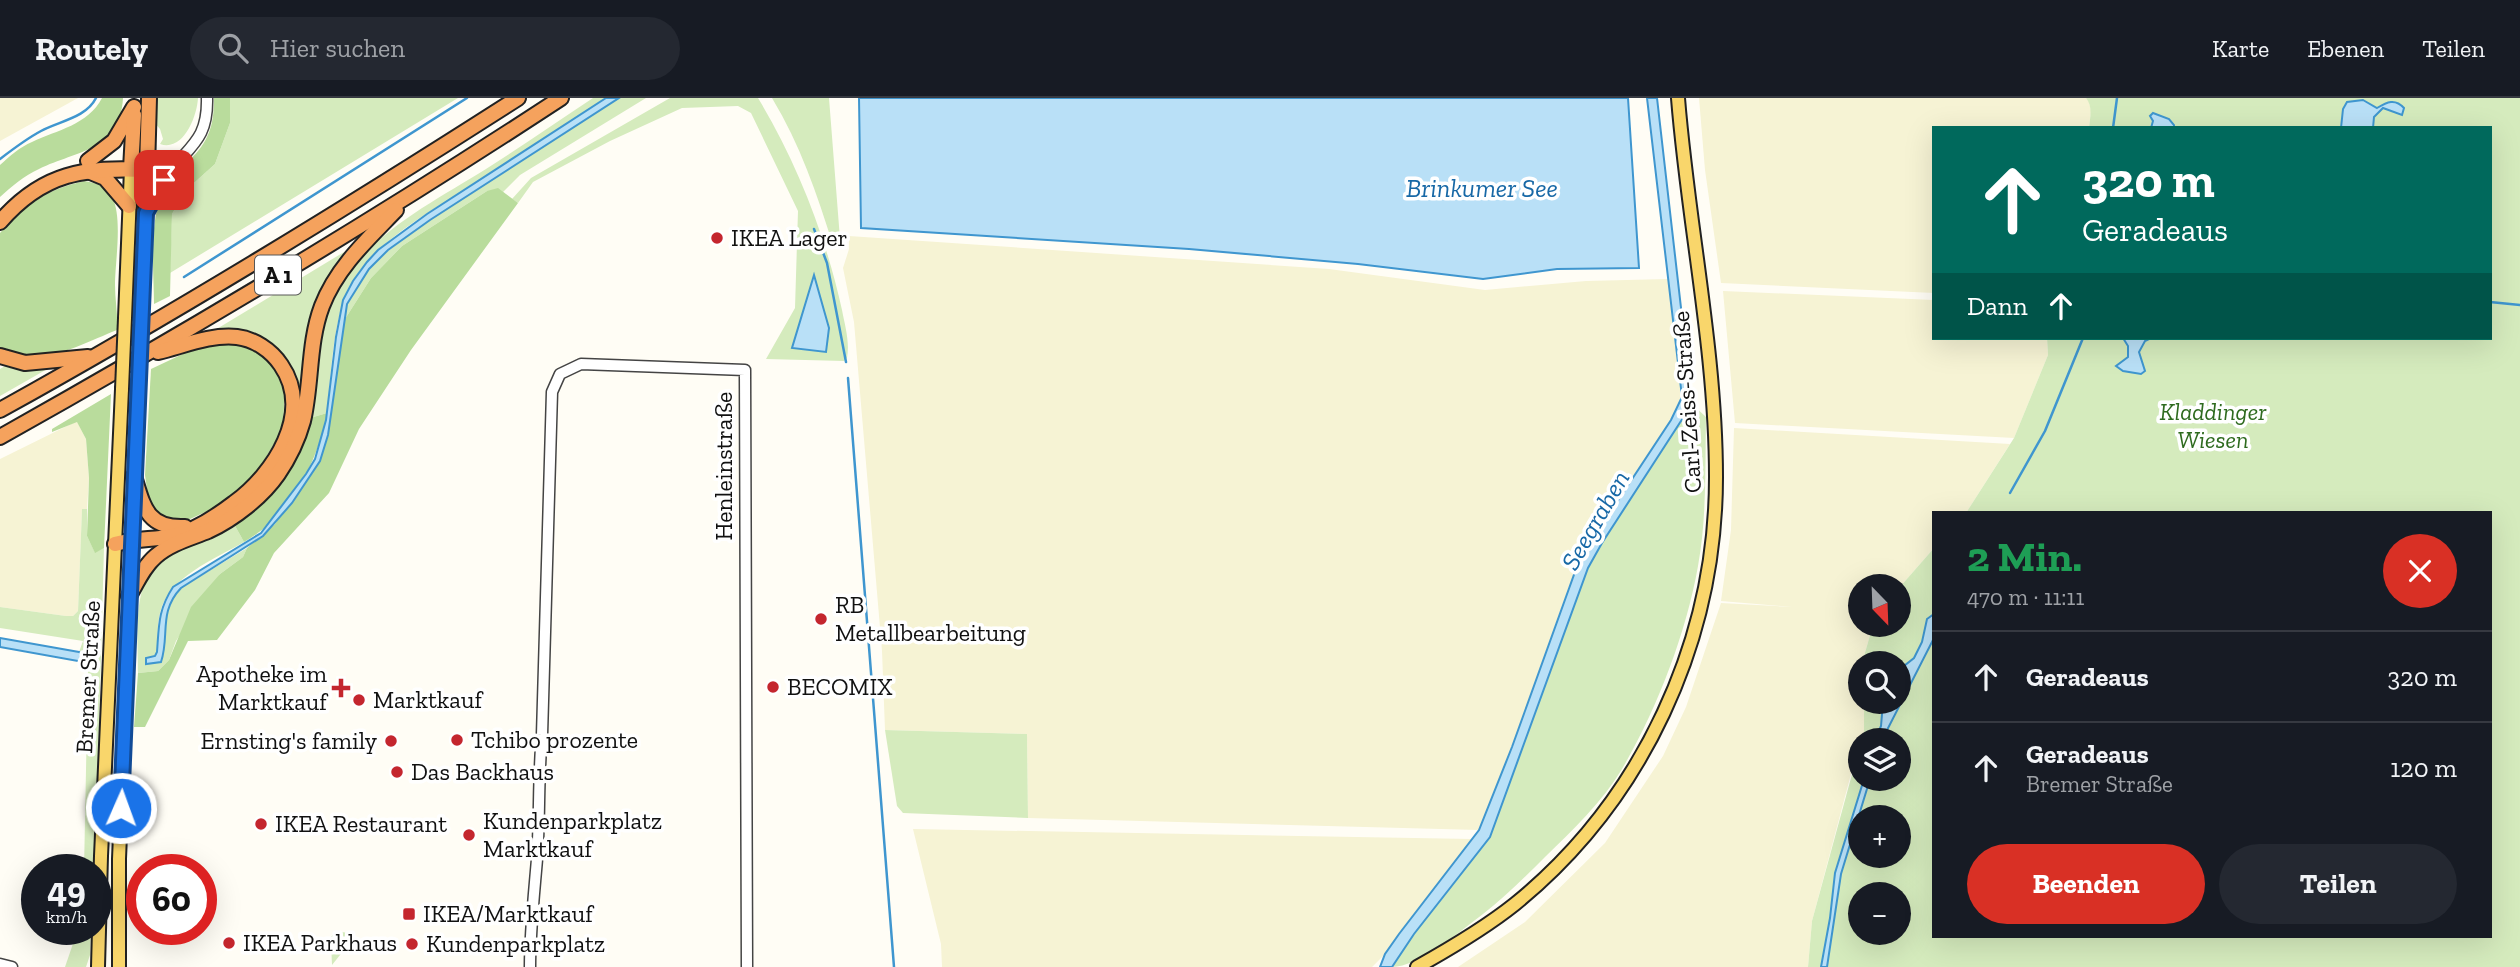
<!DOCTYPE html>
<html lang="de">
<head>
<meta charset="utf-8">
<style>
  :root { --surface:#171b24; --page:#242831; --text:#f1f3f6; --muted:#9ea1a6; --line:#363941; --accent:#d93025 }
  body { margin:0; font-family:"Zilla Slab",serif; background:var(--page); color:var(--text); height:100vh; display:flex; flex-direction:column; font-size:26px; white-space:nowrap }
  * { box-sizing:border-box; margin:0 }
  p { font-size:23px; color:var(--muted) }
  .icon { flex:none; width:38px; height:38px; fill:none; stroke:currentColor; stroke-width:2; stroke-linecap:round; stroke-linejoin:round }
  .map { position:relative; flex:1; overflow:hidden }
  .details { position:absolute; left:1932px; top:413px; width:560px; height:427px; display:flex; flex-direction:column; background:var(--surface); border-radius:0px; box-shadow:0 7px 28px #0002 }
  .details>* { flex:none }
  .top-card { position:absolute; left:1932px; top:28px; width:560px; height:214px; border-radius:0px; box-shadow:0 7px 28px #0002; background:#00695c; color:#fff; overflow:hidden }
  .needle { width:46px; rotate:157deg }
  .controls { position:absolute; left:1848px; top:476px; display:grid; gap:14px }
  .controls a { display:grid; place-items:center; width:63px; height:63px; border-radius:50%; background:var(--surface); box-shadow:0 7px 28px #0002; font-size:35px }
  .speed { position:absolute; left:21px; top:756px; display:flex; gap:14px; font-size:35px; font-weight:700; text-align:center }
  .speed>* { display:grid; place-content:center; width:91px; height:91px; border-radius:50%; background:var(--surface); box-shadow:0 7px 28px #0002; line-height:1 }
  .speed small { font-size:18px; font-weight:400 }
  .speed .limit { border:10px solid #d22; background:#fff; color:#111 }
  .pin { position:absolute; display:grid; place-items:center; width:60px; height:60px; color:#fff; margin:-30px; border-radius:14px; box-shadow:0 4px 10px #0006 }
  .me { position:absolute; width:77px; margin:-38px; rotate:2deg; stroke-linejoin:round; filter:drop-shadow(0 0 5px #0008) }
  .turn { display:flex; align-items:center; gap:24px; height:147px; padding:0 35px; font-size:32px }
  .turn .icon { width:91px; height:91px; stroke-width:2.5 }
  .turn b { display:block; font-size:49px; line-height:60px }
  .then { display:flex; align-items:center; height:66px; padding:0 35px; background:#0003; gap:14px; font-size:26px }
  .round { display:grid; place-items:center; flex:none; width:74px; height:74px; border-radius:37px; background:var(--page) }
  .head { display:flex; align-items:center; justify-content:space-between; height:119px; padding:0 35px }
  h1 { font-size:42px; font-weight:700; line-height:52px; color:#1e9e55 }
  .cta { display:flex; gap:14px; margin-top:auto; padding:14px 35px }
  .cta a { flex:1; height:80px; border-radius:42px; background:var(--accent); color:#fff; font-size:28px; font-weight:700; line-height:80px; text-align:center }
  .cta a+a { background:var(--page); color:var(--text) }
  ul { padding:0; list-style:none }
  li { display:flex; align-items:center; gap:21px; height:91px; padding:0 35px; border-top:2px solid var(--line) }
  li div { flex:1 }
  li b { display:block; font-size:26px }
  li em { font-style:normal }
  header { display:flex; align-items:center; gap:42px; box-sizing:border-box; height:98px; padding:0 35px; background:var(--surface); border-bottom:2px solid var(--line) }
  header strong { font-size:33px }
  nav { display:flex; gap:38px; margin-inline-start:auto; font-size:24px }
  .search { width:490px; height:63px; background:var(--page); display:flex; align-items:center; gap:18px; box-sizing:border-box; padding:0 24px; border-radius:38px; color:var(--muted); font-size:26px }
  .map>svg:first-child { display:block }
</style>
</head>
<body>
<header>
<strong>Routely</strong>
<div class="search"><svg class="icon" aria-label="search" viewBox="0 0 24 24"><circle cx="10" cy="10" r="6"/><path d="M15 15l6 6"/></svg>Hier suchen</div>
<nav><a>Karte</a><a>Ebenen</a><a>Teilen</a></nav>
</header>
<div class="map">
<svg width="2520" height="869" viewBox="0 0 2520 869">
  <rect width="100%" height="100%" fill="#fffdf5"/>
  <g fill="#f6f3d4">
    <path d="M 0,0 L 78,0 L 0,43 Z"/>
    <path d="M 1699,0 L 2086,0 L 2089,3 L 2091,13 L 2089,30 L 1934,30 L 1934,195 L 1721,185 L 1705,72 Z"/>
    <path d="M 849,138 L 1329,171 L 1485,192 L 1586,183 L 1668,181 L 1682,299 L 1671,322 L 1600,428 L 1569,488 L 1512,649 L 1479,732 L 1028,720 L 1027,636 L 885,632 L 882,553 L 854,224 L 843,170 L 849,151 Z"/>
    <path d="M 1723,193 L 1934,202 L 1934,240 L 2047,240 L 2048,257 L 2014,340 L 1735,325 Z"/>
    <path d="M 77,323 L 86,341 L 89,380 L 87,411 L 82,412 L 78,513 L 73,518 L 66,518 L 0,509 L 0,361 Z"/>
    <path d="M 1734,330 L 2010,346 L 1966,415 L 1934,415 L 1934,450 L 1899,490 L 1860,488 L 1860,527 L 1873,527 L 1862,565 L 1860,565 L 1860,604 L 1864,604 L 1864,634 L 1860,642 L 1812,823 L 1808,869 L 1458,869 L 1525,824 L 1605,745 L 1663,658 L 1686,609 L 1721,505 L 1793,509 L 1721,503 L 1731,432 Z"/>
    <path d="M 913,731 L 1472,741 L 1385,856 L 1372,869 L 942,869 L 941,846 Z"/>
  </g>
  <g fill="#d5ebbd" fill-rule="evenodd">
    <path d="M 155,0 L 198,0 C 197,19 183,54 160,46 L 163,41 L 160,31 L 154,24 Z"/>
    <path d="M 230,0 L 458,0 L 170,175 L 172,116 L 185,93 L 215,66 L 230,25 Z"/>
    <path d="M 593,0 L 606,0 C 566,29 523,55 481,82 C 435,111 360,149 343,204 C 332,239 331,278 327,315 L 310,320 C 314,283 314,239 330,205 C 358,141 430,106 486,71 C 522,48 557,24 593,0 Z"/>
    <path d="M 619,0 L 646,0 L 520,77 L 503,94 L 487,93 L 402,148 L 371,180 L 345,221 L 347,206 L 369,171 L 388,153 L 430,122 Z"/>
    <path d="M 670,0 L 758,0 C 797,64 826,139 842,212 C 845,228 850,244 847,260 L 844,263 L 766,261 L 795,210 L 798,113 L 751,15 L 738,8 L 682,10 L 610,43 L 533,84 L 518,105 L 512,101 L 531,80 Z"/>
    <path d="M 772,0 L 829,0 L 840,141 L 837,148 L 833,147 C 817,96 800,46 772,0 Z"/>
    <path d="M 2086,0 L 2520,0 L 2520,869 L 1808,869 L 1812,823 L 1860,647 L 1860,681 L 1899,681 L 1899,642 L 1862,642 L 1864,634 L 1864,604 L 1899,604 L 1899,565 L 1862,565 L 1873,527 L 1899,527 L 1899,490 L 1934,450 L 1934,838 L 2490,838 L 2490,415 L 1966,415 L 2014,340 L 2048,257 L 2047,240 L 2490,240 L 2490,30 L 2089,30 C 2090,20 2093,8 2086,0 ZM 1860,719 L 1899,719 L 1899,758 L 1860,758 ZM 1860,796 L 1899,796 L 1899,835 L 1860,835 Z"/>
    <path d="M 344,154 L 314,206 L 301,298 C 294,272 280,242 250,236 C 237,234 223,235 210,235 Z"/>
    <path d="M 5,268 L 14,271 L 49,270 L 0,298 L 0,271 Z"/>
    <path d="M 1692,306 L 1706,319 C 1705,368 1707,419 1698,468 C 1686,536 1657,611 1622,671 C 1602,704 1573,732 1545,759 C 1525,779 1505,799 1483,816 C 1462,832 1418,869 1392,869 L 1414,836 L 1490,739 L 1588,470 L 1602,445 Z"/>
    <path d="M 82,411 L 87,411 L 87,438 L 95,454 L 104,450 L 95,772 L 84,772 L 88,572 L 83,570 L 83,564 L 89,565 L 93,559 L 79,554 L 83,543 L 0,530 L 0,509 L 66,518 L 73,518 L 78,513 Z"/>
    <path d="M 234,426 L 244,444 C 215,461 168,479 160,515 C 157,527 158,541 157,554 L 156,558 L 147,563 L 164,555 C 163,533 165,507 181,490 L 247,450 L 243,459 L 220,476 L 176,543 L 169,562 L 158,573 L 138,575 C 139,536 129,477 170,456 C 191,445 213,437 234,426 Z"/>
    <path d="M 885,632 L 1027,636 L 1028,720 L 903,715 L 897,708 Z"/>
    <path d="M 78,831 L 91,831 L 90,857 L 86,869 L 65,869 Z"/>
    <path d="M 336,833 L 348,835 L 352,842 L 332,867 L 331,844 L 345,844 L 345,839 L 331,839 Z"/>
  </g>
  <g fill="#b9dc9c">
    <path d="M 102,0 L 123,0 C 120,53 78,52 39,71 C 24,78 12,88 0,99 L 0,67 C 10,58 20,49 32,44 C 57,32 88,27 102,0 Z"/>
    <path d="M 214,0 L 230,0 L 230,25 L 215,66 L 185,93 L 172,116 L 170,198 L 154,206 C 154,173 148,123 164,92 C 170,81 180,72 189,63 C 209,43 214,28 214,0 Z"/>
    <path d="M 84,83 C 96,85 106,87 112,99 C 123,119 115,164 115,187 C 115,202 118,217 117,232 C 84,245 33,274 0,249 L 0,135 C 28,104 44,93 84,83 Z"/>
    <path d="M 498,90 L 518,105 L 411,252 L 359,331 L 329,395 L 274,455 L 255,492 L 217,542 L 188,543 L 145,629 L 134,629 L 138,575 L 158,573 L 169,562 L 191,509 L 220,476 L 243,459 L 247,450 L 275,426 L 320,363 L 328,337 L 345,221 L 371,180 L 402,148 L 487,93 Z"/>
    <path d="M 230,244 L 264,256 L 285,288 L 283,331 L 257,374 L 238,393 L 216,409 L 188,422 L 161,419 L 149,406 L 145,377 L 151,271 L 202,247 Z"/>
    <path d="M 111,296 L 104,450 L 95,455 L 87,438 L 89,380 L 86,341 L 77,324 L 52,334 L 52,331 Z"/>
    <path d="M 327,315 C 318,364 289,419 244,444 L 234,426 L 310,320 Z"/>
  </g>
  <g fill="#b9e0f7" stroke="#3f96cf" stroke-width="2">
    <path d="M 606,0 L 619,0 L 430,122 L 388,152 L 369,171 L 347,206 L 328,337 L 320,363 L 292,405 L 263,438 L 181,490 C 158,514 170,538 161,564 L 146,566 L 146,560 L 155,558 L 157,554 C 159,527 158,512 173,489 L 261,435 L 306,376 L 315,361 L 326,322 L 336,239 L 343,202 L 353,183 L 367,164 L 378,152 L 427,116 Z"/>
    <path d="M 859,0 L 1628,0 L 1639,170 L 1557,171 L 1483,181 L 1358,166 L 1189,151 L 861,130 Z"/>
    <path d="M 1647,0 L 1657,0 L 1692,306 L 1602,445 L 1588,470 L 1490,739 L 1414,836 L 1392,869 L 1380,869 L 1385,856 L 1399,836 L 1479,732 L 1512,649 L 1580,460 L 1671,322 L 1682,299 Z"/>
    <path d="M 2363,2 L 2377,10 C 2387,4 2395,0 2404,10 L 2402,17 L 2383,10 L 2374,19 L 2373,30 L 2341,30 L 2343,11 L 2347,4 Z"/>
    <path d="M 2153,15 L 2169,21 L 2174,27 L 2174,30 L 2151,30 L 2153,23 L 2150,18 Z"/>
    <path d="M 814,177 L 829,230 L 826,254 L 792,250 Z"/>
    <path d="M 2123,240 L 2151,240 L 2145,243 L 2139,254 L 2145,273 L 2141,276 L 2123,273 L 2116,268 L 2128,259 L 2128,248 Z"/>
    <path d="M 1934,516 L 1934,540 L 1882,642 L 1875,642 L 1881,628 L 1883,604 L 1899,604 L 1899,579 L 1904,568 L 1914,560 L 1922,544 L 1927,521 Z"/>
    <path d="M 0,540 L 79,554 L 93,559 L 93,564 L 89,565 L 0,549 Z"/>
    <path d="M 1864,681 L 1870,681 L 1841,776 L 1827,869 L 1821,869 L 1830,820 L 1835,775 Z"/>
  </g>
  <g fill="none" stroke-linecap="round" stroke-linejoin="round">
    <g stroke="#3f96cf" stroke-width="2.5">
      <path d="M 2113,30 L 2117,0"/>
      <path d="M 0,61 C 13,51 26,41 41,33 C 59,23 86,20 96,0"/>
      <path d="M 814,131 L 827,165 L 846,264"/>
      <path d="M 184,179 L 467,0"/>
      <path d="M 2490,204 L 2520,207"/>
      <path d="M 848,280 L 894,869"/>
      <path d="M 2010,395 L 2045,333 L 2083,240"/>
    </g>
    <g stroke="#444" stroke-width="13">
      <g id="minor">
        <path d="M 148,63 L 164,63 L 183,58"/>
        <path d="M 147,72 L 174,67"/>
        <path d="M 146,114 C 153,101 159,88 168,76 C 190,47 208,42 207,0"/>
        <path d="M 0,866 L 12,869"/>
        <path d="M 530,869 C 530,833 534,797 537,761 C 540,719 538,678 542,637 L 552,294 L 560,276 L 581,266 L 745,272 L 747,869"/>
      </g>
    </g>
    <g stroke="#222" stroke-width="16">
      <g id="major">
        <path d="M 141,210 L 147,72"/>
        <path d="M 125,220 L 131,71"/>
        <path d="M 98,869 L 101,758 L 122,291"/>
        <path d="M 119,869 L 119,761 L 139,281"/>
        <path d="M 1417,869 C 1451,850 1485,830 1515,806 C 1643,702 1716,543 1716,379 C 1716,252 1688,126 1678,0"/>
      </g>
    </g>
    <g stroke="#222" stroke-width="18">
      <g id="highway">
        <path d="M 88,63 L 114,43 L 134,9"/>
        <path d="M 131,71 L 134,17"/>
        <path d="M 88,73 L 105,80 L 129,108"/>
        <path d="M 0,124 C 43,74 85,69 147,72 L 149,0"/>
        <path d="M 0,258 L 25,265 L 88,259"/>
        <path d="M 0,312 C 177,214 348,109 518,0"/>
        <path d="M 0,339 C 191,232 378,120 561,0"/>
        <path d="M 134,378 C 143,408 147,431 185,429"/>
        <path d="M 115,446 C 134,440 154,442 173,438 C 194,433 217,418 234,405 C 274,376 314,315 281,267 C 271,252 254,241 237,239 C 211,236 183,248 158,254"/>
        <path d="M 129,498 C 137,484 144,468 156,458 C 171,445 191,440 208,433 C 234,421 262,399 278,376 C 289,360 298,341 303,323 C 312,285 308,245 322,208 C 337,169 368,141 396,112"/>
      </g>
    </g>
    <use href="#minor" stroke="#fff" stroke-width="10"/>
    <use href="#major" stroke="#f9d66b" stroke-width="12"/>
    <use href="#highway" stroke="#f5a25d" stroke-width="14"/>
    <g stroke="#222" stroke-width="16" stroke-linecap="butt">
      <g id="major-bridge">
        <path d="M 139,281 L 141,210"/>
        <path d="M 122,291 L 125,220"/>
      </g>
    </g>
    <use href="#major-bridge" stroke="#f9d66b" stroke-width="12"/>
  </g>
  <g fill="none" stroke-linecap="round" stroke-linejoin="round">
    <g stroke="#114b97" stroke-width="18">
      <path id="route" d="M 121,710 L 146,115 L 164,82"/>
    </g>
    <use href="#route" stroke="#1a73e8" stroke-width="12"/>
  </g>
  <g fill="#c4262e" stroke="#fff" stroke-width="2.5">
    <circle cx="717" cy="140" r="7"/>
    <circle cx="821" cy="521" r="7"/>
    <circle cx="773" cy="589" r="7"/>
    <path d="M337.5 579.5h7v7h7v7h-7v7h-7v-7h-7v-7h7z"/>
    <circle cx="359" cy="602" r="7"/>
    <circle cx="457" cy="642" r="7"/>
    <circle cx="391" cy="643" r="7"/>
    <circle cx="397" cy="674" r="7"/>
    <circle cx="261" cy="726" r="7"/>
    <circle cx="469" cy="737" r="7"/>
    <rect x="402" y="809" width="14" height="14" rx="3.5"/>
    <circle cx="229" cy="845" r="7"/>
    <circle cx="412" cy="846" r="7"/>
  </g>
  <g text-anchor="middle" stroke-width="7" stroke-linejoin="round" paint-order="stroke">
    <rect fill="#fff" stroke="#585858" stroke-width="2" x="255" y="157.5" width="46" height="39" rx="5"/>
    <g font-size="23" font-weight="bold" fill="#111">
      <text x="278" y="185">A 1</text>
    </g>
    <g font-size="24" fill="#111" stroke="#fff" text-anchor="start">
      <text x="731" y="148">IKEA Lager</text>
      <text x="835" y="515">RB<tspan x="835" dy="28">Metallbearbeitung</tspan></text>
      <text x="327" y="584" text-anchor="end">Apotheke im<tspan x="327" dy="28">Marktkauf</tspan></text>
      <text x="787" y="597">BECOMIX</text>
      <text x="373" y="610">Marktkauf</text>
      <text x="471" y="650">Tchibo prozente</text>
      <text x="377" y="651" text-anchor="end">Ernsting's family</text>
      <text x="411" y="682">Das Backhaus</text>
      <text x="483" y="731">Kundenparkplatz<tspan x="483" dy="28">Marktkauf</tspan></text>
      <text x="275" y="734">IKEA Restaurant</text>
      <text x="423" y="824">IKEA/Marktkauf</text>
      <text x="243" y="853">IKEA Parkhaus</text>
      <text x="426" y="854">Kundenparkplatz</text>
    </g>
    <g font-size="24" fill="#111" stroke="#fff">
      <text transform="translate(1687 304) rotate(-94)" y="8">Carl-Zeiss-Straße</text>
      <text transform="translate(724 368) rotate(-90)" y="8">Henleinstraße</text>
      <text transform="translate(88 579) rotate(-87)" y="8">Bremer Straße</text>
    </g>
    <g font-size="24" font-style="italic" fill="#2f6b1f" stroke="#fff">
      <text x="2213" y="322">Kladdinger<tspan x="2213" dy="28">Wiesen</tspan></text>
    </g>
    <g font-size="26" font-style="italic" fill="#1768a6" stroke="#fff">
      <text x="1482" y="99">Brinkumer See</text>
      <text transform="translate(1595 422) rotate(-60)" y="9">Seegraben</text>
    </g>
  </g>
</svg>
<div class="controls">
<a><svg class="needle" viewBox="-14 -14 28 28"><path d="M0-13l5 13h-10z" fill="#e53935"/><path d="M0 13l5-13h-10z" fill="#9ea1a6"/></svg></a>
<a><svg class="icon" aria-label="search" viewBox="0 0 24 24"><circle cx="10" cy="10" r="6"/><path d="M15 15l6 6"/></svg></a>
<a><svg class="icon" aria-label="layers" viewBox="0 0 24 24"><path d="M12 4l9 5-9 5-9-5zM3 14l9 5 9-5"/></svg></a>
<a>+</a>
<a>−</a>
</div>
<div class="speed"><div>49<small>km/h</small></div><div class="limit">60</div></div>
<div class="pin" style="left:164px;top:82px;background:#d93025"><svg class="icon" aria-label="arrive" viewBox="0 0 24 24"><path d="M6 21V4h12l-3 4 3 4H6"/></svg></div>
<svg class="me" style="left:121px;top:710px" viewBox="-20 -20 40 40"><circle r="17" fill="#1a73e8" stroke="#fff" stroke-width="3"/><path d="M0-11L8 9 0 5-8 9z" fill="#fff"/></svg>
<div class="top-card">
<div class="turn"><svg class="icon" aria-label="ahead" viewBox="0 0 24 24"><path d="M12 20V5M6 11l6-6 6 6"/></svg><div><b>320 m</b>Geradeaus</div></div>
<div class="then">Dann<svg class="icon" aria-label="ahead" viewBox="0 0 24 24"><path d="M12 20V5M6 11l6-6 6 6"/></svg></div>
</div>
<section class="details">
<div class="head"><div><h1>2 Min.</h1><p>470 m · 11:11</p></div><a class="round" style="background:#d93025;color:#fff"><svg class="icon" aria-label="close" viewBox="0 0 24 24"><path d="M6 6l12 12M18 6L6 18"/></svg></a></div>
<ul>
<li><svg class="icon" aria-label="ahead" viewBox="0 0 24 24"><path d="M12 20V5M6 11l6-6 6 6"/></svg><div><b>Geradeaus</b></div><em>320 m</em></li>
<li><svg class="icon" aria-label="ahead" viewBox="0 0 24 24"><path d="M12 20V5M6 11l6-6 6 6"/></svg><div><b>Geradeaus</b><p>Bremer Straße</p></div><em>120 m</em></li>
</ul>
<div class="cta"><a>Beenden</a><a>Teilen</a></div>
</section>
</div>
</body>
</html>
